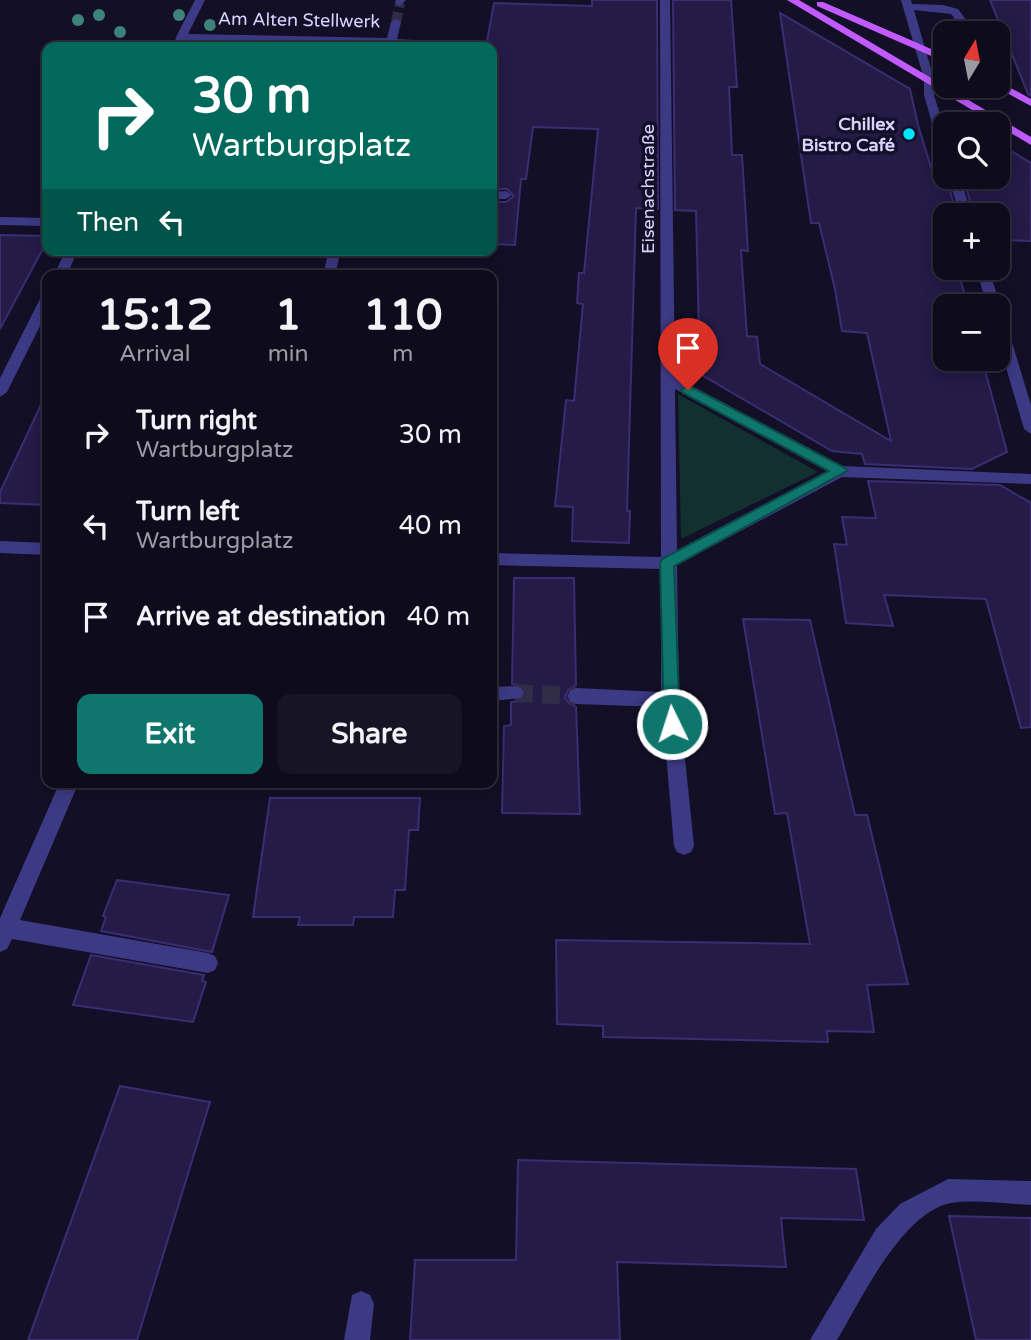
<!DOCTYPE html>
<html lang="en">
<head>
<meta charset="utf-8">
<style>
  :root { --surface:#0e0b1c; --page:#171425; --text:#f1f3f6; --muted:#9b9ba3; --line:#2e2b3b; --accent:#0f766e }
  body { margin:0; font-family:"Varela Round",sans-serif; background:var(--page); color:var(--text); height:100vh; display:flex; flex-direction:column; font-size:26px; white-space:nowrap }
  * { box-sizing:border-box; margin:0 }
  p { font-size:23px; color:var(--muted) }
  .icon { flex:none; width:38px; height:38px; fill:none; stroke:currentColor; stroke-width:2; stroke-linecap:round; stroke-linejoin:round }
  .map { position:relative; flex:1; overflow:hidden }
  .side { position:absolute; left:42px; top:270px; width:455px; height:518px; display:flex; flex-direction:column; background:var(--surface); border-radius:14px; box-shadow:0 4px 18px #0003,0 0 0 2px var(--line) }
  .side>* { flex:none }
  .guide { position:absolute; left:42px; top:42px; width:455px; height:214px; border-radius:14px; box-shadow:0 4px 18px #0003,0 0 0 2px var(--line); background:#00695c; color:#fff; overflow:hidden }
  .needle { width:46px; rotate:10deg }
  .fabs { position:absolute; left:933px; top:21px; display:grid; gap:14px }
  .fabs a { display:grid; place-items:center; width:77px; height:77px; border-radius:14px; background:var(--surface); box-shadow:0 4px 18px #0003,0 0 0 2px var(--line); font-size:35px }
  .pin { position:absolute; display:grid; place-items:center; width:60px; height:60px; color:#fff; margin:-72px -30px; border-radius:50% 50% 50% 0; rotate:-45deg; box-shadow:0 0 7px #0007 }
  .pin .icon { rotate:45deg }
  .me { position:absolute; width:77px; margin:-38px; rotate:356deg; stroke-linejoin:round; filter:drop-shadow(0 0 5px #0008) }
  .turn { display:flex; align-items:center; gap:24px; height:147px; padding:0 35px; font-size:32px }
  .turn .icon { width:91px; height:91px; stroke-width:2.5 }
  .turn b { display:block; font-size:49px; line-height:60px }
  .then { display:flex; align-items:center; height:66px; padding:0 35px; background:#0003; gap:14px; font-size:26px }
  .eta { display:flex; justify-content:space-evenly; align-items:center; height:119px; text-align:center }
  .eta b { font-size:42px; font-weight:700; line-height:49px }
  .primary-button { display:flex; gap:14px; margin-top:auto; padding:14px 35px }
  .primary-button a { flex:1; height:80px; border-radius:14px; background:var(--accent); color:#fff; font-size:28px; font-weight:700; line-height:80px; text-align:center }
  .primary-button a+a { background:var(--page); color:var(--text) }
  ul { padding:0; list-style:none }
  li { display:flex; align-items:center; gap:21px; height:91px; padding:0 35px }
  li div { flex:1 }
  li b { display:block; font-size:26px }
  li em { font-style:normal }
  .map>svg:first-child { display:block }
</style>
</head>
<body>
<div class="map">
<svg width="1031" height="1340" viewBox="0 0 1031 1340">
  <rect width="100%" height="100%" fill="#130f26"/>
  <path fill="#12302f" d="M 678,394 L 818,472 L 681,539 Z"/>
  <g fill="#241b47" stroke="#3b2d73" stroke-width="2">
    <path d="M 592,0 L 657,0 L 658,209 L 636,208 L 627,511 L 630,511 L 629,543 L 572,541 L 573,507 L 555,506 L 566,400 L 574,401 L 583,304 L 577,303 L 579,273 L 584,273 L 598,129 L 533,127 L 526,179 L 521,179 L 515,245 L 492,244 L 492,202 L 506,202 L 514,196 L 507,189 L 492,189 L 492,47 L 486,47 L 494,3 L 592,6 Z"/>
    <path d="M 673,0 L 731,0 L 737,87 L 729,87 L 732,155 L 742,155 L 748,251 L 741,250 L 747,336 L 757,337 L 760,364 L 891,441 L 867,333 L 842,331 L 835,289 L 819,223 L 811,223 L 780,13 L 910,89 L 918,125 L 934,177 L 946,177 L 957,215 L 945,215 L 945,268 L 957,268 L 968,306 L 945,306 L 945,359 L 982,359 L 1007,452 L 972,469 L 865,464 L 862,454 L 832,451 L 700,374 L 696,211 L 675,210 Z"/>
    <path d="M 990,0 L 1031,0 L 1031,96 L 1028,94 Z"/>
    <path d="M 998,143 L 1031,163 L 1031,241 L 998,240 L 998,215 L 974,215 L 963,177 L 998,177 Z"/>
    <path d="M 0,235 L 47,236 L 47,241 L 0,329 Z"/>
    <path d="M 47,392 L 47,505 L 0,503 L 0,492 Z"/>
    <path d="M 868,481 L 1000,485 L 1031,503 L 1031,727 L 1021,728 L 986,599 L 884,595 L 893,626 L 846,623 L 834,544 L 847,545 L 842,517 L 876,518 Z"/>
    <path d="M 514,578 L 574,578 L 576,685 L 568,690 L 565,697 L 569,703 L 576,707 L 580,814 L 502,813 L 504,726 L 511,725 L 511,702 L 521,701 L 526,694 L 522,686 L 512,684 Z"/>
    <path d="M 743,619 L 810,620 L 855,815 L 867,815 L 908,984 L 867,985 L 874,1032 L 827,1031 L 828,1042 L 603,1037 L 603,1026 L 557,1024 L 556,940 L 810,944 L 787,813 L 775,814 Z"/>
    <path d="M 270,798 L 420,798 L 418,830 L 409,830 L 405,890 L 395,890 L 393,917 L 354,917 L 353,925 L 298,925 L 300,917 L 253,917 Z"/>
    <path d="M 117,880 L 229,895 L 212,952 L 101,931 L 106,917 L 103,916 Z"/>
    <path d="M 91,955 L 204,975 L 202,981 L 206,982 L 193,1022 L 73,1005 Z"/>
    <path d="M 120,1086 L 210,1102 L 137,1340 L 28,1340 Z"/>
    <path d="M 518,1160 L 856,1169 L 864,1220 L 781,1218 L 786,1267 L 617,1262 L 620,1340 L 410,1340 L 415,1260 L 516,1260 Z"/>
    <path d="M 949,1216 L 1031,1218 L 1031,1340 L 976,1340 Z"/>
  </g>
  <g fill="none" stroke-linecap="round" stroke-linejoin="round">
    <path stroke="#312d47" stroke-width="10" stroke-dasharray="10 5" stroke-linecap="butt" d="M 396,22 L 400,3"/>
    <path stroke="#312d47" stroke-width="18" stroke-dasharray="18 9" stroke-linecap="butt" d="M 515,693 L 576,696"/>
    <g fill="#3d3a85" fill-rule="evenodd">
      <path d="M 195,0 L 205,0 L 188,34 L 387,38 L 391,22 L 396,19 L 401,22 L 397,39 L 414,40 L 414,47 L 185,40 L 182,46 L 174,46 L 176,37 Z"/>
      <path d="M 396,0 L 406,0 L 400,6 L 395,3 Z"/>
      <path d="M 660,0 L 670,0 L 675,377 L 843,466 L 1031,474 L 1031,484 L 842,477 L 677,565 L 679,700 L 694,846 L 691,852 L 684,855 L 677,852 L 674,846 L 662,707 L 576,704 L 570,701 L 567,696 L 570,691 L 576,688 L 661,692 L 661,569 L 492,565 L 492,553 L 661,557 ZM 675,389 L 827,471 L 677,550 Z"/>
      <path d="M 901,0 L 911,0 L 912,4 L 943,5 L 958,9 L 976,33 L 965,33 L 951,14 L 914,10 L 934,79 L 934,95 L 945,130 L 945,151 L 939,148 L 924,95 L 924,79 Z"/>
      <path d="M 948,177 L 960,177 L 972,215 L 960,215 Z"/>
      <path d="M 492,192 L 506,191 L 512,195 L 506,199 L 492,199 Z"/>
      <path d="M 0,217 L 47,218 L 47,226 L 0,225 Z"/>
      <path d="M 66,250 L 78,250 L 67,275 L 54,275 Z"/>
      <path d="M 329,250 L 341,250 L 335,275 L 323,275 Z"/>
      <path d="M 976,268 L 988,268 L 1001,306 L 999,309 L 998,306 L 987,306 Z"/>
      <path d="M 47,295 L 47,312 L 7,392 L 0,397 L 0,378 L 40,299 Z"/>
      <path d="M 998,315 L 1005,319 L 1031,405 L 1031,434 L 1024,429 L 998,340 Z"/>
      <path d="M 0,541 L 47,543 L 47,555 L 0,553 Z"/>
      <path d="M 515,686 L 521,688 L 524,693 L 521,698 L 492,701 L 492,687 Z"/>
      <path d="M 60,782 L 79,782 L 20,920 L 208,953 L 215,956 L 218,963 L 215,970 L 208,973 L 12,939 L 7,949 L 0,952 L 0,918 Z"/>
      <path d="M 948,1179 L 1031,1181 L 1031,1205 C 1009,1204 971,1199 951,1203 C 902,1212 861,1300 837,1340 L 810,1340 L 876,1229 L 900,1204 Z"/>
      <path d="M 361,1291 L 370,1295 L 374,1304 L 370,1340 L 344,1340 L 352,1295 Z"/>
    </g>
    <g fill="#c25bff" fill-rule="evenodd">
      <path d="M 787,0 L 799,0 L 1031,137 L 1031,145 Z"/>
      <path d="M 817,2 L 823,2 L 945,55 L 945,62 L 817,6 Z"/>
      <path d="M 998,81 L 1031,99 L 1031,106 L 994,86 L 998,86 Z"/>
    </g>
  </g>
  <g fill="#3d827b">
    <circle cx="99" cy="15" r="6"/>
    <circle cx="179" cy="15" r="6"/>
    <circle cx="78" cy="20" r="6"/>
    <circle cx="210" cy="25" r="6"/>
    <circle cx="120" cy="32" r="6"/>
  </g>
  <path fill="#0f766e" stroke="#0a4d48" stroke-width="2" d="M 688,385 L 845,468 L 847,471 L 674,566 L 680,724 L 678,730 L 666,730 L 664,724 L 660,563 L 662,559 L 829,471 L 683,393 L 681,390 Z"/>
  <circle fill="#00e5ff" stroke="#130f26" stroke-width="2.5" cx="909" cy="134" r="7"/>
  <g text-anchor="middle" stroke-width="7" stroke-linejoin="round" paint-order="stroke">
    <g font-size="18" fill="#d9d4ff" stroke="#130f26">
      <text transform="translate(299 20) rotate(1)" y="6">Am Alten Stellwerk</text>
      <text transform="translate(648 189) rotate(-90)" y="6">Eisenachstraße</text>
    </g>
    <g font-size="18" font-weight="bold" fill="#d9d4ff" stroke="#130f26" text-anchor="end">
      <text x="895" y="130">Chillex<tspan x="895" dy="21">Bistro Café</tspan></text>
    </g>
  </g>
</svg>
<div class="fabs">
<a><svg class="needle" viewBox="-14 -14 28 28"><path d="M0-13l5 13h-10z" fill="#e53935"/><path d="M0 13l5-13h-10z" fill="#9b9ba3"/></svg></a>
<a><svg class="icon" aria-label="search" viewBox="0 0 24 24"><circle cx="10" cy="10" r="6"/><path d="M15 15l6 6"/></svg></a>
<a>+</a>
<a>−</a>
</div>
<div class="pin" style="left:688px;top:390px;background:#d93025"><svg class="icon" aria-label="arrive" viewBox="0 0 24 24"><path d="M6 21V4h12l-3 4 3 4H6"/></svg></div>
<svg class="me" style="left:672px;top:724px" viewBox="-20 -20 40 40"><circle r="17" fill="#0f766e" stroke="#fff" stroke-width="3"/><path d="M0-11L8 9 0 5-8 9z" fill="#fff"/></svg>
<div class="guide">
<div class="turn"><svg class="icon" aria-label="right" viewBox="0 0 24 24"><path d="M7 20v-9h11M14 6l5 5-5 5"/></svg><div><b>30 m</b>Wartburgplatz</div></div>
<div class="then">Then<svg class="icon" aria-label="left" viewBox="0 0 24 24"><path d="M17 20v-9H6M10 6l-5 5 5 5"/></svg></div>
</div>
<section class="side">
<div class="eta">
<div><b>15:12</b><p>Arrival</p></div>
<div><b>1</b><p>min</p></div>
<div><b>110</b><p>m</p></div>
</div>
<ul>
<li><svg class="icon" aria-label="right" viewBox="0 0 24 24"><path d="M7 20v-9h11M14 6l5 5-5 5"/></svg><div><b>Turn right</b><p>Wartburgplatz</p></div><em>30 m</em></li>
<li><svg class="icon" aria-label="left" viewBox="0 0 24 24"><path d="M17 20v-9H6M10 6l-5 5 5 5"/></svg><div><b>Turn left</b><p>Wartburgplatz</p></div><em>40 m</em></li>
<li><svg class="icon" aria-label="arrive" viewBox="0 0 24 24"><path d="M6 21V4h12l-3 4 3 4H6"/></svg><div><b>Arrive at destination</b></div><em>40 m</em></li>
</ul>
<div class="primary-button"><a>Exit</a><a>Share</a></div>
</section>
</div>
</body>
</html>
